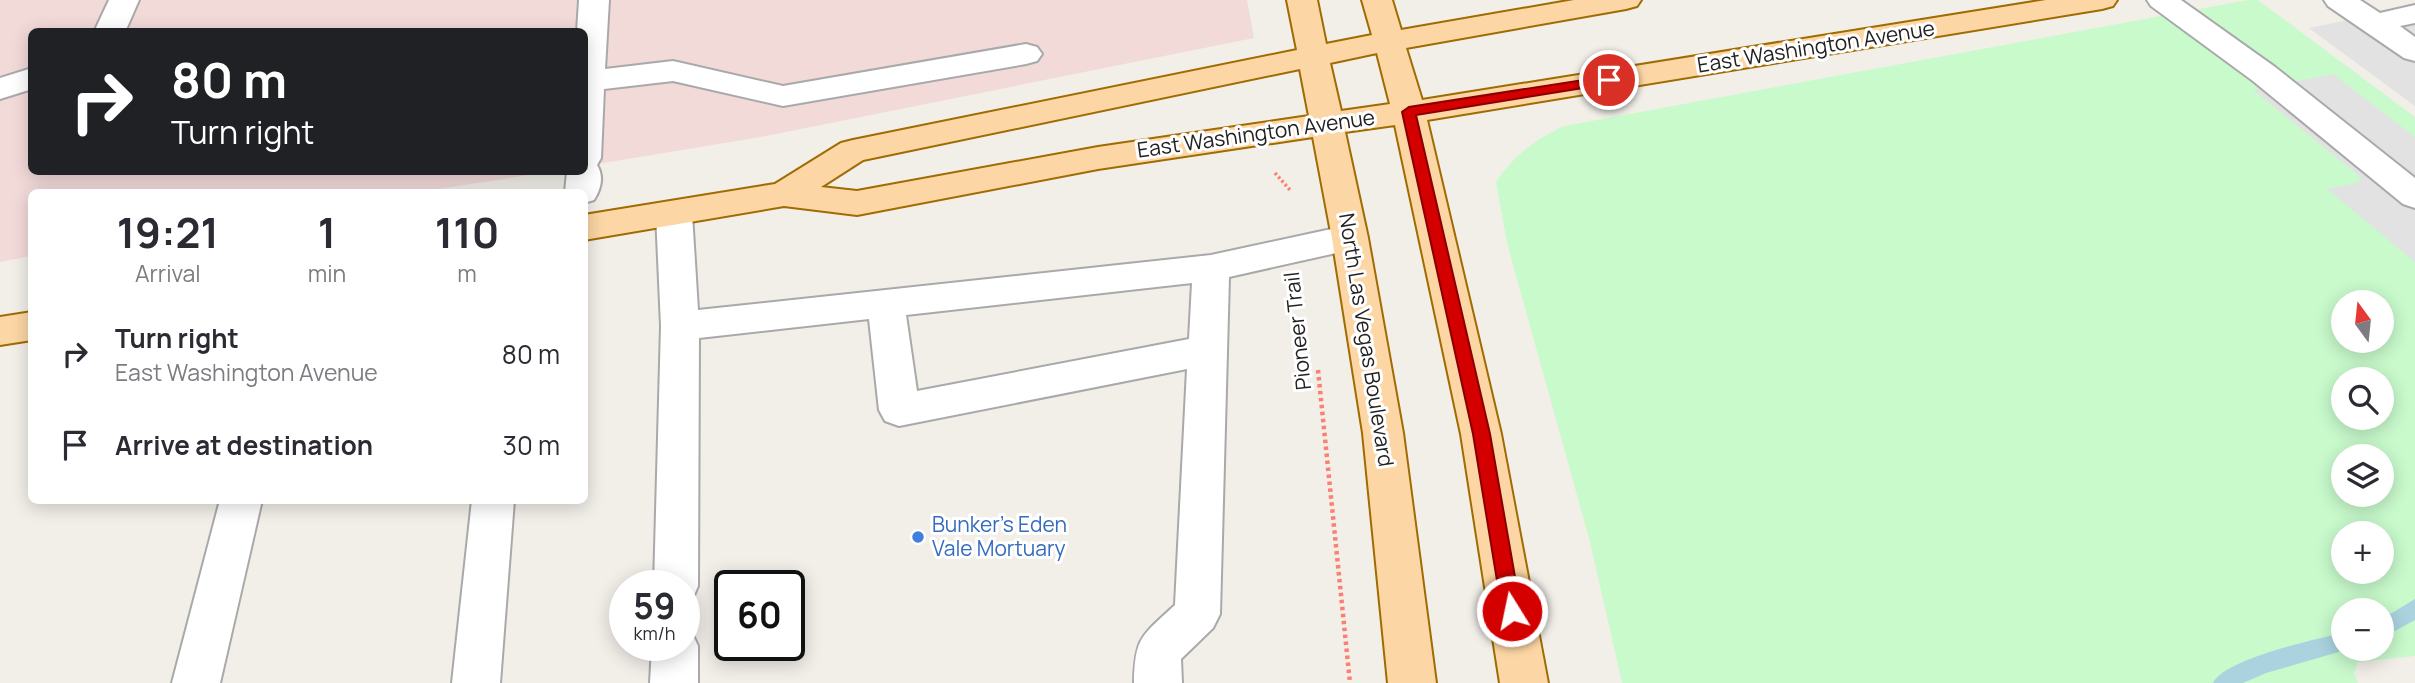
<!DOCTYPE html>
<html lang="en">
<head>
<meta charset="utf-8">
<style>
  :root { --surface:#fff; --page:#f7f7f7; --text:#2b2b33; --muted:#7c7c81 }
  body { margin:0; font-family:Manrope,sans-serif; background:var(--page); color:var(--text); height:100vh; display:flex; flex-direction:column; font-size:26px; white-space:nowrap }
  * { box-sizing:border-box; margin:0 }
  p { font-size:23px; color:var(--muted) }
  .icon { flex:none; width:38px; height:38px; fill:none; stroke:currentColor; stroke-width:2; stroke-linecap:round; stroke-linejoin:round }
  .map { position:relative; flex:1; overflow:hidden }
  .panel { position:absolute; left:28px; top:189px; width:560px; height:315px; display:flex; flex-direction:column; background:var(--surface); border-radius:10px; box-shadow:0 4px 18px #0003 }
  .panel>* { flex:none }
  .hud { position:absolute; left:28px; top:28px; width:560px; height:147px; border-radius:10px; box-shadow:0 4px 18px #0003; background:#202124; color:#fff; overflow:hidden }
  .needle { width:46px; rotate:345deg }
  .fabs { position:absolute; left:2331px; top:290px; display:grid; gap:14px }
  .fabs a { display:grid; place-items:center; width:63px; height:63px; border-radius:50%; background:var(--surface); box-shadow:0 4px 18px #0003; font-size:35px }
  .speed { position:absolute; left:609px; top:570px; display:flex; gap:14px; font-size:35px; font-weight:700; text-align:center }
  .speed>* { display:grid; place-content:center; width:91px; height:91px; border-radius:50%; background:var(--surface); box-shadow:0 4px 18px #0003; line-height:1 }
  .speed small { font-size:18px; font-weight:400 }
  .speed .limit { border:4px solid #111; border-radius:10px; background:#fff; color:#111 }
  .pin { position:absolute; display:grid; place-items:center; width:60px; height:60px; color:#fff; margin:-30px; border:4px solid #fff; border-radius:50%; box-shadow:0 2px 7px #0007 }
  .me { position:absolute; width:77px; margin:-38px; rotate:350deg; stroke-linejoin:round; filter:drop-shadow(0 0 5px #0008) }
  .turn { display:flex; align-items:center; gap:24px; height:147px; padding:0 28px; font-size:32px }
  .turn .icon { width:91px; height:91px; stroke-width:2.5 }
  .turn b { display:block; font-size:49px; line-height:60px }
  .eta { display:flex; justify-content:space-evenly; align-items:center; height:119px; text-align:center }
  .eta b { font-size:42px; font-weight:700; line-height:49px }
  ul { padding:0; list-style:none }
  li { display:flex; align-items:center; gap:21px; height:91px; padding:0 28px }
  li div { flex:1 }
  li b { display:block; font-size:26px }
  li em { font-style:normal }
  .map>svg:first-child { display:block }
</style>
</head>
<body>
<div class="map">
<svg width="2415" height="683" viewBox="0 0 2415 683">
  <rect width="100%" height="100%" fill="#f2efe9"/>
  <path fill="#f2dad9" d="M 0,0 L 1247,0 L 1254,38 L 761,137 L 585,166 L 584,32 L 32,32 L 32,172 L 548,172 L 420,192 L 32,192 L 31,256 L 0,262 Z"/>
  <path fill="#c8facc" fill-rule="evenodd" d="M 2248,0 L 2258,0 L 2415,117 L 2415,656 L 2358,662 L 2354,673 L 2358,683 L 1622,683 L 1590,542 L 1507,243 L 1496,182 C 1514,155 1535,140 1564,126 ZM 2343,303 L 2382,303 L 2382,341 L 2343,341 ZM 2343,380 L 2382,380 L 2382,418 L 2343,418 ZM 2343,457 L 2382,457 L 2382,495 L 2343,495 ZM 2343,534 L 2382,534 L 2382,572 L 2343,572 ZM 2343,611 L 2382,611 L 2382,649 L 2343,649 Z"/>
  <g fill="#e2e2e2">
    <path d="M 2415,6 L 2415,106 L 2309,28 Z"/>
    <path d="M 2333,74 L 2415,137 L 2415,262 L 2327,189 L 2357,183 L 2361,179 L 2357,174 L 2253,90 Z"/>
  </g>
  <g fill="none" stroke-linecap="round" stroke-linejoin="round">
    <g fill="#aad3df" fill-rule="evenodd">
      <path d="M 2415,599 L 2415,620 L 2382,638 L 2382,619 Z"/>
      <path d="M 2343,633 L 2343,649 L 2349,649 L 2266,673 L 2243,683 L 2213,683 C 2224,659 2316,639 2343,633 Z"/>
    </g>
    <g stroke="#a9a9a9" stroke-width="4">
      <g id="minor">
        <path d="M 109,0 L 139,0 L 125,32 L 94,32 Z"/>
        <path d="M 579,0 L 609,0 L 605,69 L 673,61 L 783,86 L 1026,44 L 1037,47 L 1042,54 L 1037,61 L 1026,64 L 783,106 L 673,81 L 604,89 L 601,158 L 597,165 C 604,176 601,189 594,200 L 584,203 L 584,192 L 565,192 L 567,172 L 584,172 L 584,32 L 577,32 Z"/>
        <path d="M 2147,0 L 2181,0 L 2275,67 L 2415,178 L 2415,208 L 2403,204 L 2253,81 L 2151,6 Z"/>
        <path d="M 2324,0 L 2360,0 L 2380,13 L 2415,5 L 2415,23 L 2400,26 L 2415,37 L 2415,61 L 2404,58 L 2328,6 Z"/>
        <path d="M 32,68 L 32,89 L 0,99 L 0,78 Z"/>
        <path d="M 674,202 L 686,205 L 692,214 L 698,310 L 1211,255 L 1350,225 L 1363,229 L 1368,238 L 1363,247 L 1229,277 L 1220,614 L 1213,628 L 1181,659 L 1182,683 L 1134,683 C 1135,636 1142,636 1175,605 L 1187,369 L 899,426 L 885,421 L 879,410 L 869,319 L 699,338 L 698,586 L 692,600 L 684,603 L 684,586 L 654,586 L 661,326 L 656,214 L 662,205 ZM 1192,283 L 1189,339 L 917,391 L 906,315 Z"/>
        <path d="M 220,500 L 262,500 L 220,683 L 172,683 Z"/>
        <path d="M 472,500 L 514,500 L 500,683 L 452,683 Z"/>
        <path d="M 684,629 L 691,631 L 698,646 L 698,683 L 650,683 L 652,646 L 684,646 Z"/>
      </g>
    </g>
    <g stroke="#a06b00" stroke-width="4">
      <g id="major">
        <path d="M 1287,0 L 1317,0 L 1326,44 L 1372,35 L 1362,0 L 1392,0 L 1401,30 L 1574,0 L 1641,0 L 1637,6 L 1626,9 L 1406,48 L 1422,100 L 2046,0 L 2117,0 L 2113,6 L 2102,9 L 1427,120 L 1501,434 L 1548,683 L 1500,683 L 1461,434 L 1395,125 L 1345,132 L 1368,238 L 1403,433 L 1436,683 L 1388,683 L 1363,433 L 1332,238 L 1313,137 L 1098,169 L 857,215 L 784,206 L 584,240 L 584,215 L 775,184 L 841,143 L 853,140 L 1297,50 ZM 1377,53 L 1390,104 L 1341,111 L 1330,63 ZM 1300,69 L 1309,116 L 1098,147 L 857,191 L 821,187 L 863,160 Z"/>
        <path d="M 32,312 L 32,340 L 0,345 L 0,317 Z"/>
      </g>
    </g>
    <path stroke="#fa8072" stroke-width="3.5" stroke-dasharray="2.5 2.5" stroke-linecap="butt" d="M 1275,173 L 1290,190"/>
    <path stroke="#fa8072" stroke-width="4.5" stroke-dasharray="3.5 3.5" stroke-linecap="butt" d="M 1318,370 L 1350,683"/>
    <use href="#minor" fill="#fff" fill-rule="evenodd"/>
    <use href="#major" fill="#fcd6a4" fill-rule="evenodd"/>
  </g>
  <path fill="#d40000" stroke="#8a0000" stroke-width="2" d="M 1609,76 L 1616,80 L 1614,83 L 1416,115 L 1490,434 L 1521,611 L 1518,617 L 1512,620 L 1505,617 L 1502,611 L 1473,434 L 1402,112 L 1409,107 Z"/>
  <circle fill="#3f7fe0" stroke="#fff" stroke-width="2.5" cx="918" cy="537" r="7"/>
  <g text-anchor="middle" stroke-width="6" stroke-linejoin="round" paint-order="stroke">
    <g font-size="21" fill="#222" stroke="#fff">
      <text transform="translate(1816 47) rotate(-9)" y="7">East Washington Avenue</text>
      <text transform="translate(1256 134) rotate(-8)" y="7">East Washington Avenue</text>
      <text transform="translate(1298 331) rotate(-96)" y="7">Pioneer Trail</text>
      <text transform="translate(1366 340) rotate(81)" y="7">North Las Vegas Boulevard</text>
    </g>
    <g font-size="21" fill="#366cbe" stroke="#fff" text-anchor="start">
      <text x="932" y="532">Bunker's Eden<tspan x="932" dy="24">Vale Mortuary</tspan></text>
    </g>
  </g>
</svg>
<div class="fabs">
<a><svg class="needle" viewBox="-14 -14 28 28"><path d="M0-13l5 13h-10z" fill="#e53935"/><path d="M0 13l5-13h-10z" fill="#7c7c81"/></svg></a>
<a><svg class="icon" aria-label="search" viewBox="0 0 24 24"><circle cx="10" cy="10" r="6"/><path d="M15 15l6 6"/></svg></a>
<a><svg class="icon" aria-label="layers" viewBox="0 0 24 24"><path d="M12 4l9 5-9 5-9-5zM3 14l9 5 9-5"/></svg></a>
<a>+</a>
<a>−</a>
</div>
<div class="speed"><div>59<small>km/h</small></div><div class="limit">60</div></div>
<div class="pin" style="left:1609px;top:80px;background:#d93025"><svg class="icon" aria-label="arrive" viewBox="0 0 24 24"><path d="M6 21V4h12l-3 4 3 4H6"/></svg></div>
<svg class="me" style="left:1512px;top:611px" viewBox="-20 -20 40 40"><circle r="17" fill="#d40000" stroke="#fff" stroke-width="3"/><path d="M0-11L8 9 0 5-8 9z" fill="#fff"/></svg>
<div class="hud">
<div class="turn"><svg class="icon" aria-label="right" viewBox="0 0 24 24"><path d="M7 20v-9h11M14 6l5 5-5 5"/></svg><div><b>80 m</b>Turn right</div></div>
</div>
<section class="panel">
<div class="eta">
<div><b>19:21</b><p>Arrival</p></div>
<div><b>1</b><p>min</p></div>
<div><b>110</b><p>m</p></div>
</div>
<ul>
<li><svg class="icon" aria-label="right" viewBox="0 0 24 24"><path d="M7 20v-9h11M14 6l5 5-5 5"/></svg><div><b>Turn right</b><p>East Washington Avenue</p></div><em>80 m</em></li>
<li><svg class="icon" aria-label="arrive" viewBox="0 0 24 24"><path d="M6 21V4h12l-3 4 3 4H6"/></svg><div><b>Arrive at destination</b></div><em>30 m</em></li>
</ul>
</section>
</div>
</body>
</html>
